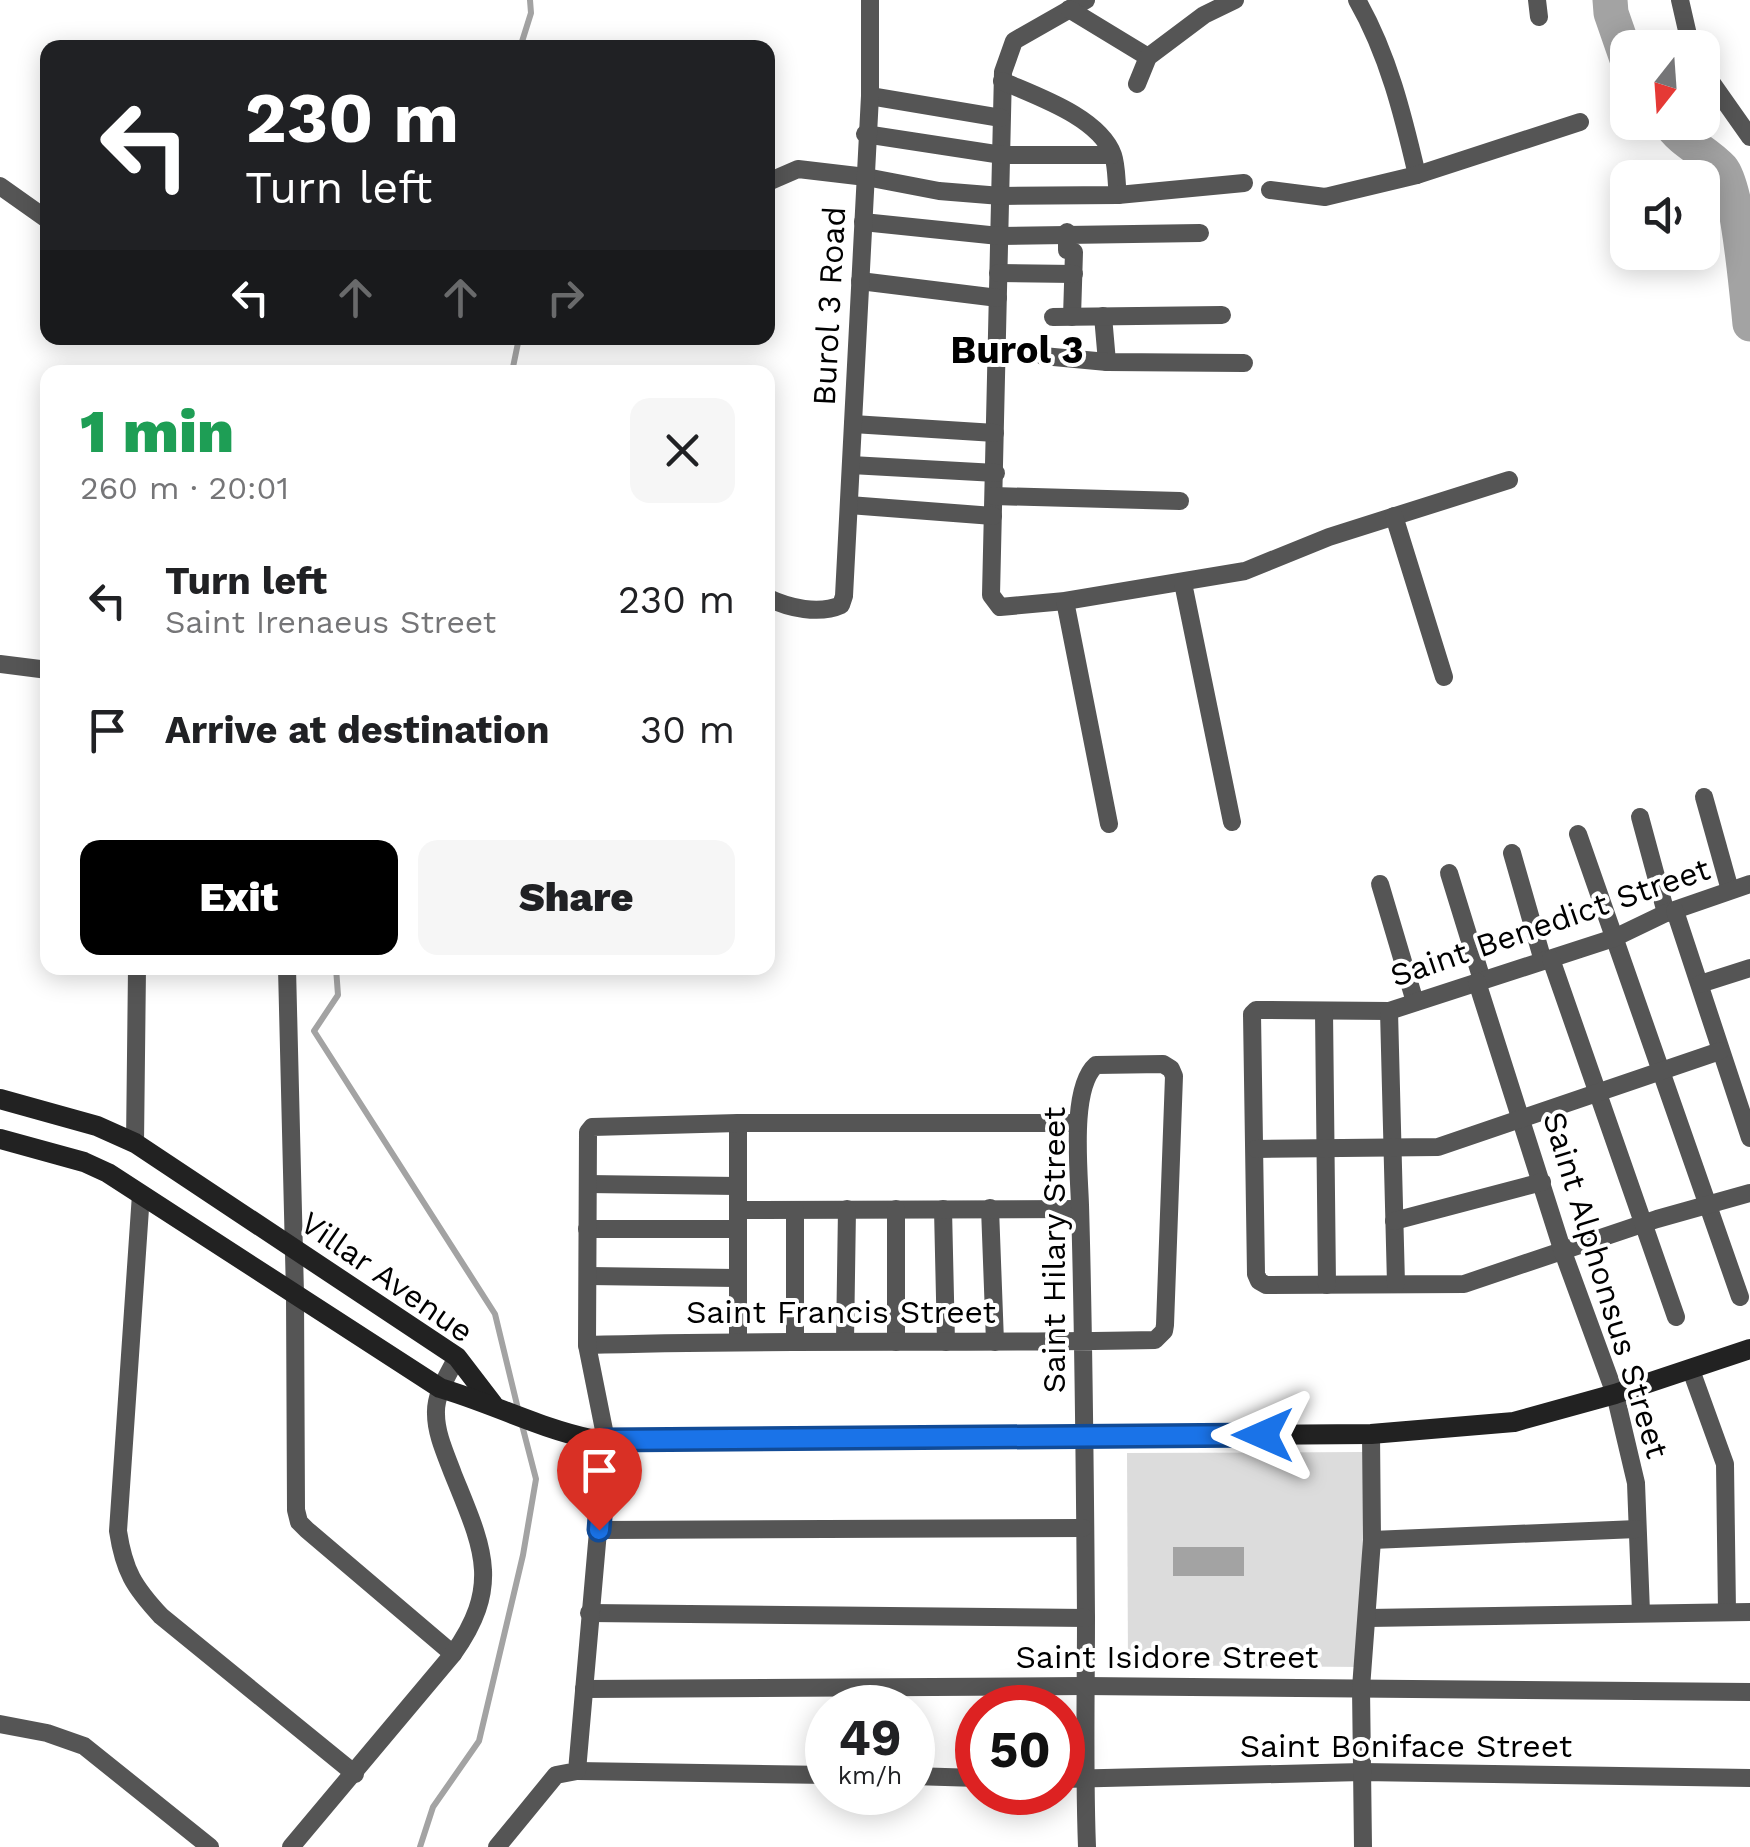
<!DOCTYPE html>
<html lang="en">
<head>
<meta charset="utf-8">
<style>
  :root { --surface:#fff; --page:#f6f6f6; --text:#202124; --muted:#757577; --accent:#000 }
  body { margin:0; font-family:"Work Sans",sans-serif; background:var(--page); color:var(--text); height:100vh; display:flex; flex-direction:column; font-size:38px; white-space:nowrap }
  * { box-sizing:border-box; margin:0 }
  p { font-size:32px; color:var(--muted) }
  .icon { flex:none; width:55px; height:55px; fill:none; stroke:currentColor; stroke-width:2; stroke-linecap:round; stroke-linejoin:round }
  .map { position:relative; flex:1; overflow:hidden }
  .side { position:absolute; left:40px; top:365px; width:735px; height:610px; display:flex; flex-direction:column; background:var(--surface); border-radius:20px; box-shadow:0 5px 25px #0003 }
  .side>* { flex:none }
  .top-card { position:absolute; left:40px; top:40px; width:735px; height:305px; border-radius:20px; box-shadow:0 5px 25px #0003; background:#202124; color:#fff; overflow:hidden }
  .needle { width:65px; rotate:197deg }
  .controls { position:absolute; left:1610px; top:30px; display:grid; gap:20px }
  .controls a { display:grid; place-items:center; width:110px; height:110px; border-radius:20px; background:var(--surface); box-shadow:0 5px 25px #0003; font-size:50px }
  .speed { position:absolute; left:805px; top:1685px; display:flex; gap:20px; font-size:50px; font-weight:700; text-align:center }
  .speed>* { display:grid; place-content:center; width:130px; height:130px; border-radius:50%; background:var(--surface); box-shadow:0 5px 25px #0003; line-height:1 }
  .speed small { font-size:25px; font-weight:400 }
  .speed .limit { border:15px solid #d22; background:#fff; color:#111 }
  .pin { position:absolute; display:grid; place-items:center; width:85px; height:85px; color:#fff; margin:-102px -42px; border-radius:50% 50% 50% 0; rotate:-45deg; box-shadow:0 0 10px #0007 }
  .pin .icon { rotate:45deg }
  .me { position:absolute; width:110px; margin:-55px; rotate:270deg; stroke-linejoin:round; filter:drop-shadow(0 0 8px #0008) }
  .turn { display:flex; align-items:center; gap:35px; height:210px; padding:0 40px; font-size:45px }
  .turn .icon { width:130px; height:130px; stroke-width:2.5 }
  .turn b { display:block; font-size:70px; line-height:85px }
  .lanes { display:flex; align-items:center; height:95px; padding:0 40px; background:#0003; justify-content:center; gap:50px; direction:ltr }
  .lanes .off { opacity:.35 }
  .round { display:grid; place-items:center; flex:none; width:105px; height:105px; border-radius:20px; background:var(--page) }
  .headline { display:flex; align-items:center; justify-content:space-between; height:170px; padding:0 40px }
  h1 { font-size:60px; font-weight:800; line-height:75px; color:#1e9e55 }
  .cta { display:flex; gap:20px; margin-top:auto; padding:20px 40px }
  .cta a { flex:1; height:115px; border-radius:20px; background:var(--accent); color:#fff; font-size:40px; font-weight:800; line-height:115px; text-align:center }
  .cta a+a { background:var(--page); color:var(--text) }
  ul { padding:0; list-style:none }
  li { display:flex; align-items:center; gap:30px; height:130px; padding:0 40px }
  li div { flex:1 }
  li b { display:block; font-size:38px }
  li em { font-style:normal }
  .map>svg:first-child { display:block }
</style>
</head>
<body>
<div class="map">
<svg width="1750" height="1847" viewBox="0 0 1750 1847">
  <rect width="100%" height="100%" fill="#fff"/>
  <path fill="#dcdcdc" d="M 1364,1452 L 1361,1667 L 1128,1665 L 1127,1453 Z"/>
  <rect fill="#a3a3a3" x="1173" y="1547" width="71" height="29"/>
  <g fill="none" stroke-linecap="round" stroke-linejoin="round">
    <g stroke="#a3a3a3" stroke-width="6">
      <path d="M 520,48 L 531,13 L 530,0"/>
      <path d="M 512,372 L 519,338"/>
      <path d="M 336,968 L 338,995 L 314,1031 L 495,1314 L 519,1413"/>
      <path d="M 420,1847 L 433,1807 L 479,1741 L 523,1555 L 536,1479 L 522,1425"/>
    </g>
    <g stroke="#a3a3a3" stroke-width="35">
      <path d="M 1610,0 L 1611,13 L 1628,62"/>
      <path d="M 1669,122 C 1682,143 1706,151 1722,169 C 1738,188 1747,294 1750,324"/>
    </g>
    <g stroke="#555" stroke-width="18">
      <path d="M 1086,0 L 1014,41 L 1003,72 L 991,595 L 1000,607 L 1065,601 L 1245,571 L 1329,537 L 1509,480"/>
      <path d="M 1357,0 C 1388,54 1403,115 1417,175"/>
      <path d="M 1537,0 L 1539,17"/>
      <path d="M 1680,0 L 1691,48"/>
      <path d="M 1069,9 L 1148,57"/>
      <path d="M 1702,69 L 1750,137"/>
      <path d="M 1002,81 C 1036,96 1099,117 1113,155 C 1117,167 1116,182 1118,195"/>
      <path d="M 1137,84 L 1148,57 L 1204,15 L 1235,0"/>
      <path d="M 870,96 L 1001,118"/>
      <path d="M 865,134 L 1002,155 L 1112,155"/>
      <path d="M 768,182 L 798,169 L 866,177 L 939,191 L 1001,196 L 1118,195 L 1244,183"/>
      <path d="M 0,186 L 48,220"/>
      <path d="M 1270,190 L 1325,197 L 1417,175 L 1580,122"/>
      <path d="M 863,222 L 999,236 L 1200,233"/>
      <path d="M 1067,232 L 1067,250 L 1074,252 L 1072,317"/>
      <path d="M 998,273 L 1074,274"/>
      <path d="M 860,281 L 998,298"/>
      <path d="M 1103,316 L 1107,362"/>
      <path d="M 1053,317 L 1222,315"/>
      <path d="M 1043,356 L 1107,362 L 1244,363"/>
      <path d="M 853,424 L 995,433"/>
      <path d="M 851,465 L 996,473"/>
      <path d="M 994,496 L 1180,501"/>
      <path d="M 849,505 L 993,516"/>
      <path d="M 1394,516 L 1444,677"/>
      <path d="M 1183,583 L 1232,822"/>
      <path d="M 768,598 C 789,608 819,615 841,605 L 844,596 L 870,96 L 870,0"/>
      <path d="M 1065,601 L 1109,824"/>
      <path d="M 0,664 L 48,670"/>
      <path d="M 1704,797 L 1730,890"/>
      <path d="M 1640,817 L 1666,913"/>
      <path d="M 1578,834 L 1740,1297"/>
      <path d="M 1512,853 L 1543,961"/>
      <path d="M 1449,873 L 1482,980"/>
      <path d="M 1380,884 L 1415,1002"/>
      <path d="M 1750,884 L 1666,913 L 1614,938 L 1389,1011 L 1256,1010 L 1252,1014 L 1256,1274 L 1259,1281 L 1266,1285 L 1464,1284 L 1657,1219 L 1750,1193"/>
      <path d="M 1675,911 L 1750,1138"/>
      <path d="M 1551,959 L 1676,1317"/>
      <path d="M 287,968 L 295,1294 L 296,1510 L 299,1522 L 307,1530 L 453,1654"/>
      <path d="M 1477,982 L 1563,1252 L 1615,1394 L 1636,1483 L 1641,1612"/>
      <path d="M 1700,984 L 1750,968"/>
      <path d="M 1324,1011 L 1327,1285"/>
      <path d="M 1389,1011 L 1396,1284"/>
      <path d="M 135,1143 L 137,968"/>
      <path d="M 1256,1149 L 1438,1147 L 1720,1051"/>
      <path d="M 588,1184 L 737,1186"/>
      <path d="M 141,1194 L 118,1531 C 124,1571 134,1587 161,1616 L 355,1774"/>
      <path d="M 990,1208 L 995,1342"/>
      <path d="M 943,1209 L 946,1342"/>
      <path d="M 738,1210 L 1080,1209"/>
      <path d="M 1394,1221 L 1542,1182"/>
      <path d="M 587,1229 L 738,1229"/>
      <path d="M 589,1276 L 736,1278"/>
      <path d="M 738,1340 L 738,1123"/>
      <path d="M 795,1341 L 795,1210"/>
      <path d="M 845,1341 L 847,1209"/>
      <path d="M 896,1342 L 896,1209"/>
      <path d="M 587,1345 C 776,1339 966,1344 1155,1340 L 1164,1331 L 1165,1325 L 1174,1076 L 1171,1069 L 1163,1064 L 1096,1065 C 1070,1088 1079,1171 1080,1205 C 1084,1343 1085,1480 1086,1618 C 1086,1694 1084,1770 1087,1847"/>
      <path d="M 1691,1370 L 1725,1464 L 1727,1612"/>
      <path d="M 599,1530 L 1083,1528"/>
      <path d="M 1372,1540 L 1637,1529"/>
      <path d="M 589,1613 L 1086,1618"/>
      <path d="M 1368,1618 L 1750,1612"/>
      <path d="M 584,1689 L 1084,1686 L 1750,1692"/>
      <path d="M 0,1724 L 47,1733 L 84,1746 L 210,1847"/>
      <path d="M 577,1771 L 828,1775"/>
      <path d="M 912,1776 L 978,1778"/>
      <path d="M 1062,1779 L 1362,1772 L 1750,1778"/>
      <path d="M 291,1847 L 453,1654 C 503,1584 482,1546 453,1474 C 446,1455 436,1434 436,1414 C 435,1394 448,1375 457,1357"/>
      <path d="M 497,1847 L 556,1775 L 577,1771 L 606,1440 L 587,1345 L 588,1132 L 592,1127 L 738,1123 L 1078,1123"/>
      <path d="M 1363,1847 L 1361,1688 L 1372,1540 L 1371,1434"/>
    </g>
    <g stroke="#222" stroke-width="20">
      <path d="M 0,1099 L 97,1126 L 135,1143 L 457,1357 L 493,1404"/>
      <path d="M 0,1139 L 84,1162 L 108,1173 L 440,1388 C 491,1403 539,1428 591,1439 L 1371,1434 L 1514,1422 L 1615,1394 L 1750,1349"/>
    </g>
  </g>
  <g fill="none" stroke-linecap="round" stroke-linejoin="round">
    <g stroke="#114b97" stroke-width="25">
      <path id="route" d="M 599,1530 L 606,1440 L 1263,1435"/>
    </g>
    <use href="#route" stroke="#1a73e8" stroke-width="18"/>
  </g>
  <g text-anchor="middle" stroke-width="8" stroke-linejoin="round" paint-order="stroke">
    <g font-size="32" fill="#000" stroke="#fff">
      <text transform="translate(829 306) rotate(-87)" y="11">Burol 3 Road</text>
      <text transform="translate(1550 922) rotate(-19)" y="11">Saint Benedict Street</text>
      <text transform="translate(1054 1250) rotate(-90)" y="11">Saint Hilary Street</text>
      <text transform="translate(387 1277) rotate(35)" y="11">Villar Avenue</text>
      <text transform="translate(1606 1285) rotate(73)" y="11">Saint Alphonsus Street</text>
      <text x="841" y="1323">Saint Francis Street</text>
      <text x="1167" y="1668">Saint Isidore Street</text>
      <text x="1406" y="1757">Saint Boniface Street</text>
    </g>
    <g font-size="38" font-weight="bold" fill="#000" stroke="#fff">
      <text x="1017" y="363">Burol 3</text>
    </g>
  </g>
</svg>
<div class="controls">
<a><svg class="needle" viewBox="-14 -14 28 28"><path d="M0-13l5 13h-10z" fill="#e53935"/><path d="M0 13l5-13h-10z" fill="#757577"/></svg></a>
<a><svg class="icon" aria-label="sound" viewBox="0 0 24 24"><path d="M4 9h4l5-4v14l-5-4H4zM17 9q2 3 0 6"/></svg></a>
</div>
<div class="speed"><div>49<small>km/h</small></div><div class="limit">50</div></div>
<div class="pin" style="left:599px;top:1530px;background:#d93025"><svg class="icon" aria-label="arrive" viewBox="0 0 24 24"><path d="M6 21V4h12l-3 4 3 4H6"/></svg></div>
<svg class="me" style="left:1263px;top:1435px" viewBox="-20 -20 40 40"><path d="M0-17L14 15 0 8-14 15z" fill="#1a73e8" stroke="#fff" stroke-width="4"/></svg>
<div class="top-card">
<div class="turn"><svg class="icon" aria-label="left" viewBox="0 0 24 24"><path d="M17 20v-9H6M10 6l-5 5 5 5"/></svg><div><b>230 m</b>Turn left</div></div>
<div class="lanes"><svg class="icon" aria-label="left" viewBox="0 0 24 24"><path d="M17 20v-9H6M10 6l-5 5 5 5"/></svg><svg class="icon off" aria-label="ahead" viewBox="0 0 24 24"><path d="M12 20V5M6 11l6-6 6 6"/></svg><svg class="icon off" aria-label="ahead" viewBox="0 0 24 24"><path d="M12 20V5M6 11l6-6 6 6"/></svg><svg class="icon off" aria-label="right" viewBox="0 0 24 24"><path d="M7 20v-9h11M14 6l5 5-5 5"/></svg></div>
</div>
<section class="side">
<div class="headline"><div><h1>1 min</h1><p>260 m · 20:01</p></div><a class="round"><svg class="icon" aria-label="close" viewBox="0 0 24 24"><path d="M6 6l12 12M18 6L6 18"/></svg></a></div>
<ul>
<li><svg class="icon" aria-label="left" viewBox="0 0 24 24"><path d="M17 20v-9H6M10 6l-5 5 5 5"/></svg><div><b>Turn left</b><p>Saint Irenaeus Street</p></div><em>230 m</em></li>
<li><svg class="icon" aria-label="arrive" viewBox="0 0 24 24"><path d="M6 21V4h12l-3 4 3 4H6"/></svg><div><b>Arrive at destination</b></div><em>30 m</em></li>
</ul>
<div class="cta"><a>Exit</a><a>Share</a></div>
</section>
</div>
</body>
</html>
